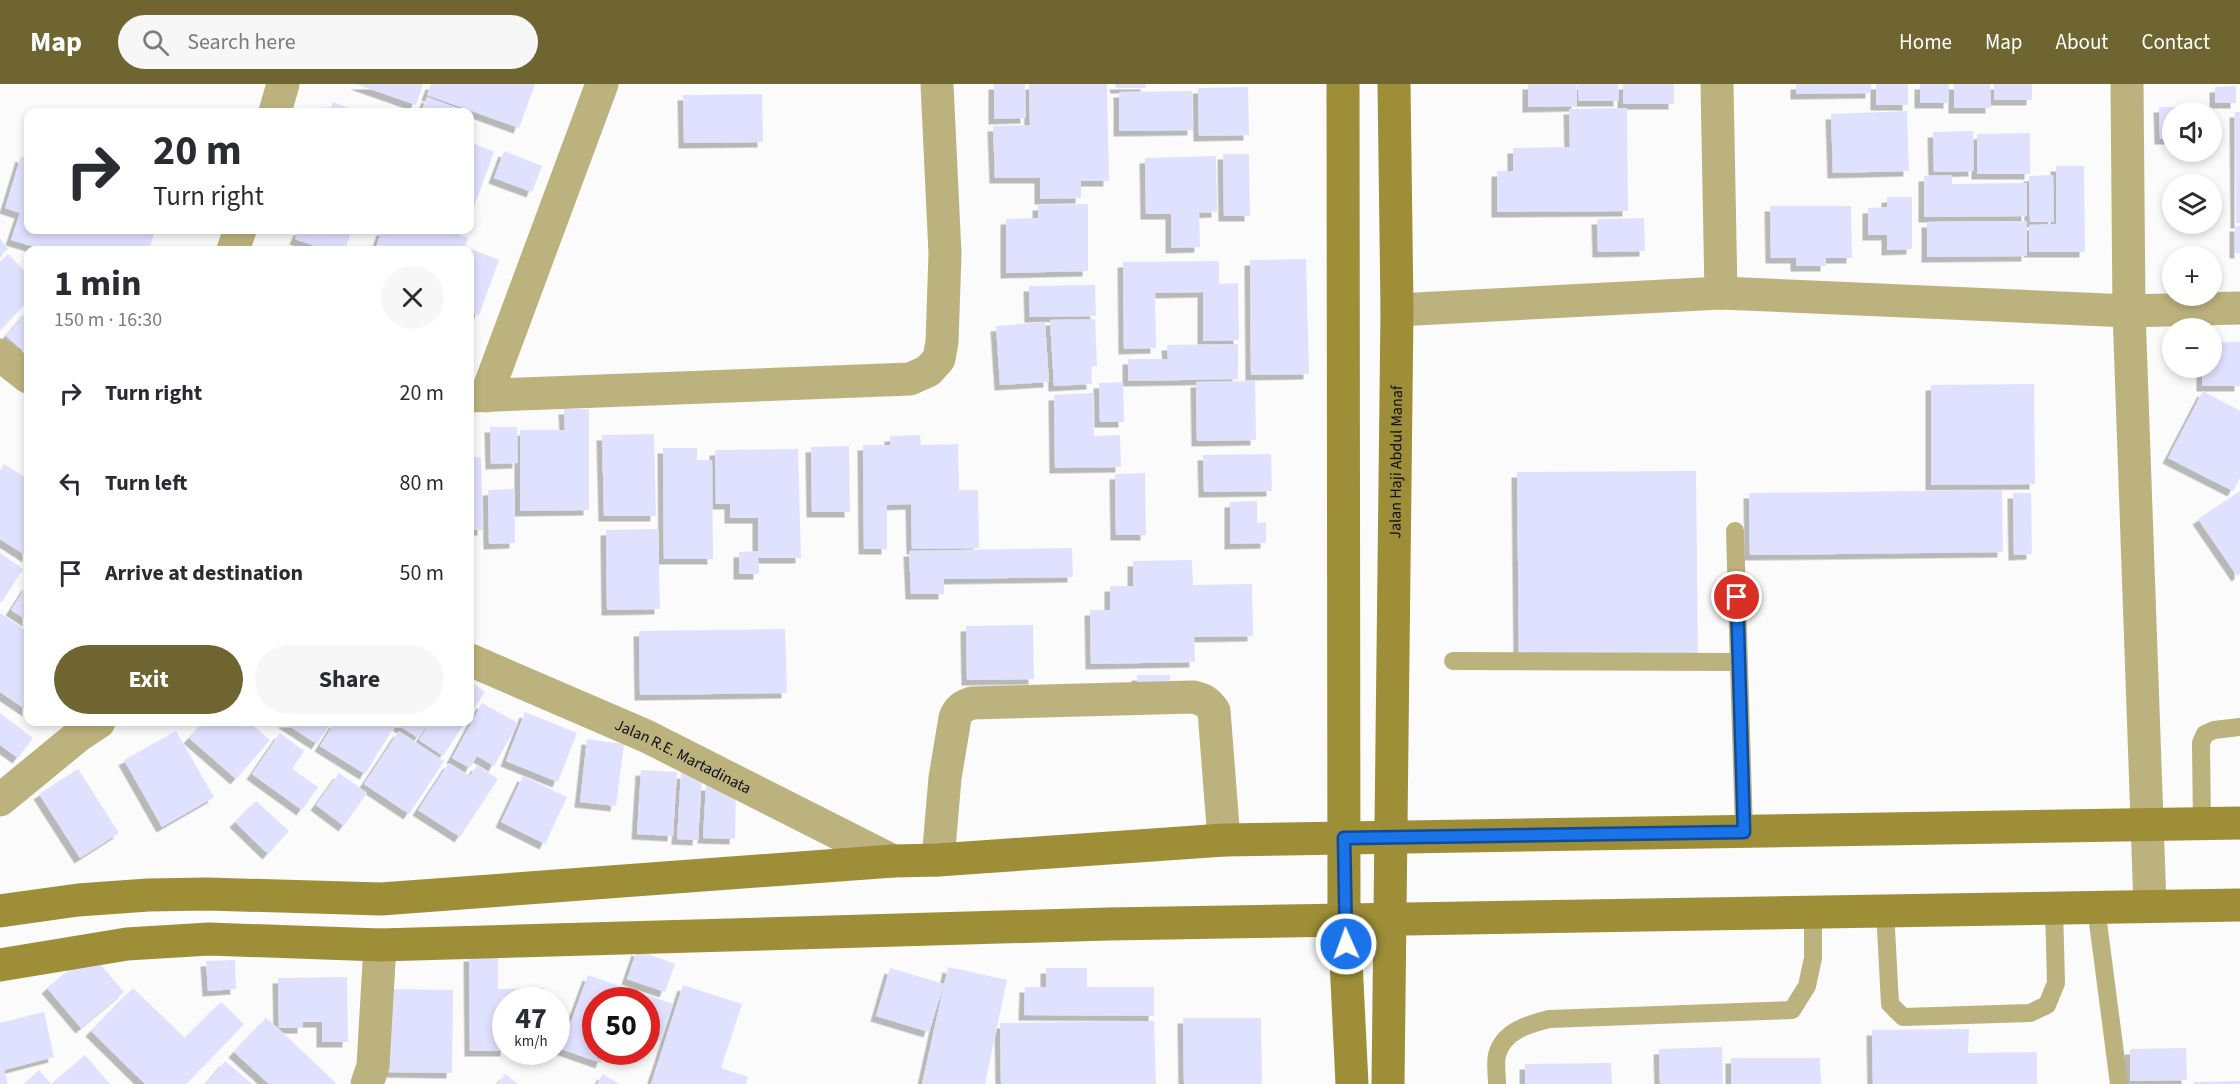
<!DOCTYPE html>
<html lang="en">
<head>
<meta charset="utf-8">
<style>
  :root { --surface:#fff; --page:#f7f7f7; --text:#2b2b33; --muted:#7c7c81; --accent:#6e6531 }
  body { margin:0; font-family:"Source Sans 3",sans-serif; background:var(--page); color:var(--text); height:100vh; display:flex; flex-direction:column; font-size:22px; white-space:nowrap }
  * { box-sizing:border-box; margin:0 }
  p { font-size:20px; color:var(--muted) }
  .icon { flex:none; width:33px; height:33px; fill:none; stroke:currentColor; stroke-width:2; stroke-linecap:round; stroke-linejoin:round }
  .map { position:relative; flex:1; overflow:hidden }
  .sheet { position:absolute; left:24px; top:162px; width:450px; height:480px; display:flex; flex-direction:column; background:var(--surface); border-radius:12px; box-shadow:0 3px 9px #0003 }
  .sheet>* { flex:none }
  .hud { position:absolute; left:24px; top:24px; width:450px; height:126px; border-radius:12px; box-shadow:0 3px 9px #0003; background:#fff; color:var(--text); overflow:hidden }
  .buttons { position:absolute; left:2162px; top:18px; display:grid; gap:12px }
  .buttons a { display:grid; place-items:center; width:60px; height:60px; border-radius:50%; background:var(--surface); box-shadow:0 3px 9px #0003; font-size:30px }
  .speed { position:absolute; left:492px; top:903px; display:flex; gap:12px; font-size:30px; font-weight:700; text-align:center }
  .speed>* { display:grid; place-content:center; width:78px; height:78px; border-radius:50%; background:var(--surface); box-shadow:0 3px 9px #0003; line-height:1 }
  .speed small { font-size:15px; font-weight:400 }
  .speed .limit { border:9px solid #d22; background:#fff; color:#111 }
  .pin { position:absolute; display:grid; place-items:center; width:51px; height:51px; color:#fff; margin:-26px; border:3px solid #fff; border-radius:50%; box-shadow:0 2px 6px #0007 }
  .me { position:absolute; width:66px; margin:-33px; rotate:358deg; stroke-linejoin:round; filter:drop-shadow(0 0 4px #0008) }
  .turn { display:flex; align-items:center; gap:21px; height:126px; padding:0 30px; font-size:27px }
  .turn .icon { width:78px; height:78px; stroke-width:2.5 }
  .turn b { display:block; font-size:42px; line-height:51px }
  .round { display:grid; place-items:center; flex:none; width:63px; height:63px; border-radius:32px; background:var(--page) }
  .summary { display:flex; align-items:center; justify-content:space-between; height:102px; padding:0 30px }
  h1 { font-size:36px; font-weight:700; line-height:45px }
  .action { display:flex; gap:12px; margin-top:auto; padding:12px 30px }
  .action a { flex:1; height:69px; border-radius:36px; background:var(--accent); color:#fff; font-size:24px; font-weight:700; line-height:69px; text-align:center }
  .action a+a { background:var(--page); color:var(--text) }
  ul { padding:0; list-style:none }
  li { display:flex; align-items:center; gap:18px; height:90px; padding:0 30px }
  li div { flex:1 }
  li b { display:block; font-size:22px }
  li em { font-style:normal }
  header { display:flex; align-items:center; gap:36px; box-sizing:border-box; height:84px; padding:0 30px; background:var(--accent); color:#fff }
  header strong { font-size:28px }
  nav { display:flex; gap:33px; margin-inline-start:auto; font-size:21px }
  .search { width:420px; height:54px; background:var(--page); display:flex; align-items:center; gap:15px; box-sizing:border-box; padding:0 21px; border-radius:33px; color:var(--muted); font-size:22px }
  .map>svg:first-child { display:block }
</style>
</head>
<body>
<header>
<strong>Map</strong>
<div class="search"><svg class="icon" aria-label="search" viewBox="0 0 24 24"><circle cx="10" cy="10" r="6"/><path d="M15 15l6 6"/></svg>Search here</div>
<nav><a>Home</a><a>Map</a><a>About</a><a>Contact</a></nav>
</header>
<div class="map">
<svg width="2240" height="1000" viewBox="0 0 2240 1000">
  <defs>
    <filter id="shadow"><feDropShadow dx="-5.5" dy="5.5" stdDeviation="0" flood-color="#0004"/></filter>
  </defs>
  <rect width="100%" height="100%" fill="#fbfbfb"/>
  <g fill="#dfe1fe" filter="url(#shadow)">
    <path d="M 356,0 L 423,0 L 416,21 Z"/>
    <path d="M 431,0 L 535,0 L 519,44 L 427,11 Z"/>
    <path d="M 994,0 L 1025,0 L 1026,34 L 994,35 Z"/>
    <path d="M 1029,0 L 1107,0 L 1109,97 L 1081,97 L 1081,114 L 1040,115 L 1040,94 L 995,94 L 993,42 L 1030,41 Z"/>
    <path d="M 1115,0 L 1146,0 L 1146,4 L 1116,4 Z"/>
    <path d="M 1528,0 L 1577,0 L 1577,22 L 1528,23 Z"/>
    <path d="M 1578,0 L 1618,0 L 1619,17 L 1579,17 Z"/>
    <rect x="1623" y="0" width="51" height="20"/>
    <path d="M 1796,0 L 1871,0 L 1871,9 L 1796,10 Z"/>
    <rect x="1876" y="0" width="32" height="21"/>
    <rect x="1920" y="0" width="29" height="19"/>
    <path d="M 1954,0 L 1990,0 L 1991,24 L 1954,24 Z"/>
    <rect x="1994" y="0" width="38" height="16"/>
    <path d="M 2236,2 L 2236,19 L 2215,19 L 2215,3 Z"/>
    <path d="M 1248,3 L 1249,51 L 1199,52 L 1198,4 Z"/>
    <path d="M 1192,7 L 1193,46 L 1119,47 L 1119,8 Z"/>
    <path d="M 762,10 L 763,58 L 684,59 L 683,11 Z"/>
    <path d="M 427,13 L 468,28 L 421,28 Z"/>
    <path d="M 333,18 L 359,28 L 329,28 Z"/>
    <path d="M 2159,23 L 2212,23 L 2212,28 L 2172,28 L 2172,55 L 2160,55 Z"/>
    <path d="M 1627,24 L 1628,127 L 1497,128 L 1497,87 L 1513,87 L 1513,64 L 1570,63 L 1569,25 Z"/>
    <path d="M 1907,27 L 1909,87 L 1833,89 L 1831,30 Z"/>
    <path d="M 2235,28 L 2240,28 L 2240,139 L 2236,139 Z"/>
    <path d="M 1973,47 L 1974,87 L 1934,88 L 1933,48 Z"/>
    <path d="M 2030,49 L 2030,90 L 1977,90 L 1977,50 Z"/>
    <path d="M 470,58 L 494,68 L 470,134 Z"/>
    <path d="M 504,67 L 542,82 L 532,108 L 494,94 Z"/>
    <path d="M 1223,70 L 1249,70 L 1250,132 L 1224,132 Z"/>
    <path d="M 21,72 L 28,75 L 28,146 L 155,146 L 149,166 L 45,166 L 11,156 L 20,129 L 5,124 Z"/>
    <path d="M 1216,72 L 1217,128 L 1199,129 L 1200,163 L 1171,164 L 1171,130 L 1146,130 L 1145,74 Z"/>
    <path d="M 2056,82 L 2084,82 L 2085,168 L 2029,168 L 2029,141 L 2056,140 Z"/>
    <path d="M 1952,91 L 1952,100 L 2027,99 L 2027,132 L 1924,133 L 1924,92 Z"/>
    <path d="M 2053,91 L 2054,138 L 2030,138 L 2029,92 Z"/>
    <path d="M 1887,113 L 1912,113 L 1912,165 L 1887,166 L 1887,151 L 1868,151 L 1868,124 L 1887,123 Z"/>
    <path d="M 1088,120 L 1088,187 L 1006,189 L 1006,135 L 1038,134 L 1038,121 Z"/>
    <path d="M 1770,122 L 1851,122 L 1852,174 L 1826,174 L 1826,182 L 1796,182 L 1796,174 L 1771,174 Z"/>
    <path d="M 1644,134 L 1645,167 L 1598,168 L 1597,135 Z"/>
    <path d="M 2027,137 L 2027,172 L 1927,173 L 1927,138 Z"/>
    <rect x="2235" y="142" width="5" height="27"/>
    <path d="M 299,146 L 352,146 L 345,166 L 326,166 L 295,155 Z"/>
    <path d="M 382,146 L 446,146 L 468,154 L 464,166 L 375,166 Z"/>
    <path d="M 0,155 L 8,165 L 0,172 Z"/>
    <path d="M 471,165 L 499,176 L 479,231 L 470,228 Z"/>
    <path d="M 8,170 L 28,190 L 28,217 L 0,246 L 0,178 Z"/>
    <path d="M 1306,175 L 1309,290 L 1251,291 L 1250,176 Z"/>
    <path d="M 1219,177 L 1219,200 L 1238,199 L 1239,256 L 1203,257 L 1203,208 L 1155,209 L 1156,264 L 1124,265 L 1123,178 Z"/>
    <path d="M 1095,201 L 1096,232 L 1030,233 L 1029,202 Z"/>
    <path d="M 28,226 L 28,271 L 6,252 Z"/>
    <path d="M 1095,235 L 1097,282 L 1091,282 L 1092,300 L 1054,302 L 1050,236 Z"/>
    <path d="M 1045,238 L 1049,298 L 1000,301 L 996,242 Z"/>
    <path d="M 2211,258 L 2240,258 L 2240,302 L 2202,302 L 2202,284 L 2211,284 Z"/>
    <path d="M 1238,260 L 1238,295 L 1128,297 L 1128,275 L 1168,275 L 1167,261 Z"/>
    <path d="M 1255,297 L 1256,356 L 1197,357 L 1196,298 Z"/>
    <path d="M 1123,298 L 1124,338 L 1100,338 L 1099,299 Z"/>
    <path d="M 2034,300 L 2035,400 L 1931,401 L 1931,301 Z"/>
    <path d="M 2203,307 L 2240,327 L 2240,394 L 2233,407 L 2168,374 Z"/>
    <path d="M 1093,309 L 1094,352 L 1120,351 L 1121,383 L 1055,384 L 1054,311 Z"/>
    <path d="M 564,325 L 589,325 L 589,426 L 520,427 L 520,346 L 565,346 Z"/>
    <path d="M 490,343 L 517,343 L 518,379 L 491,380 Z"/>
    <path d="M 654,350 L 656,432 L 604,432 L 602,351 Z"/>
    <path d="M 920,351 L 921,361 L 958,360 L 959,406 L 978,406 L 979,464 L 912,465 L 911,420 L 887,421 L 887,465 L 864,465 L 863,361 L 890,361 L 890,352 Z"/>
    <path d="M 849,362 L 850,428 L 812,428 L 811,363 Z"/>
    <path d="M 663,364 L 697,364 L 697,376 L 712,376 L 713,475 L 664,475 Z"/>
    <path d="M 798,365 L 801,474 L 758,474 L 759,490 L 739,490 L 739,468 L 758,467 L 758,434 L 730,434 L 730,420 L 716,420 L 715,366 Z"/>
    <path d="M 1271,370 L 1272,407 L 1204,408 L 1203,371 Z"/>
    <path d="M 470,373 L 481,373 L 483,446 L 470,446 Z"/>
    <path d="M 4,380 L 28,395 L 28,473 L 0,455 L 0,387 Z"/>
    <path d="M 1696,387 L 1698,571 L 1519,573 L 1517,388 Z"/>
    <path d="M 1145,389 L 1146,451 L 1116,451 L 1115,390 Z"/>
    <path d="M 514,405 L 515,459 L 489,460 L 488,406 Z"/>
    <path d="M 2002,406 L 2003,468 L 1750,471 L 1749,409 Z"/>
    <path d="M 2240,407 L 2240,490 L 2237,492 L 2198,435 Z"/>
    <path d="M 2013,409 L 2031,409 L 2032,470 L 2014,471 Z"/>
    <path d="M 1257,417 L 1257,439 L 1266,438 L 1266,459 L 1230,460 L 1230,418 Z"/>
    <path d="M 658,445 L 660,525 L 607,526 L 606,446 Z"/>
    <path d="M 1072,464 L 1073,493 L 944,495 L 944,510 L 911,510 L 909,467 Z"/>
    <path d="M 0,469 L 23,485 L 2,518 L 0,517 Z"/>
    <path d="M 1192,476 L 1193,501 L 1252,500 L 1253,552 L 1194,553 L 1195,578 L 1091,580 L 1090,526 L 1110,526 L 1110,502 L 1133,502 L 1133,477 Z"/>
    <path d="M 28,500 L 28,537 L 11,526 Z"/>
    <path d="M 0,529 L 28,548 L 28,627 L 0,608 Z"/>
    <path d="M 1033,541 L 1034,595 L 967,596 L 966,542 Z"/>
    <path d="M 785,545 L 787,609 L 640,611 L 639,547 Z"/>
    <path d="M 1137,591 L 1170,591 L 1170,611 L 1137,612 Z"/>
    <path d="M 470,597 L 485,608 L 470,631 Z"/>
    <path d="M 482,619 L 518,639 L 494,682 L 477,672 L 470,684 L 452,674 Z"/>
    <path d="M 525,628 L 577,649 L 558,698 L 506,677 Z"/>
    <path d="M 0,629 L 33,654 L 18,674 L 0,661 Z"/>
    <path d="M 204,638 L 249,638 L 270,656 L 236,695 L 189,654 Z"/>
    <path d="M 283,638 L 331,638 L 317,660 Z"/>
    <path d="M 335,638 L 397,638 L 365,690 L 320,662 Z"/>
    <path d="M 400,638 L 429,638 L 418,654 L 398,641 Z"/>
    <path d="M 431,638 L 465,638 L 443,672 L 419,656 Z"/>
    <path d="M 176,647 L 214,713 L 162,743 L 124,676 Z"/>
    <path d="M 399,647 L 444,677 L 409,730 L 364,700 Z"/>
    <path d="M 280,649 L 304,667 L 292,685 L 318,703 L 302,726 L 252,690 Z"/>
    <path d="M 587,655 L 624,660 L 616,722 L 580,718 Z"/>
    <path d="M 449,679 L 470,692 L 477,681 L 498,695 L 460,753 L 418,726 Z"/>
    <path d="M 78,685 L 119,749 L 80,774 L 39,710 Z"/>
    <path d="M 641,686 L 677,688 L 673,752 L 637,750 Z"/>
    <path d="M 339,689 L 367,709 L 344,742 L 316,721 Z"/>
    <path d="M 681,689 L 702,691 L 698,756 L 677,755 Z"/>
    <path d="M 523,692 L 567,713 L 545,760 L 501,738 Z"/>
    <path d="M 706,701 L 736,702 L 735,755 L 703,754 Z"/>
    <path d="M 256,717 L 289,747 L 268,770 L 235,738 Z"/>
    <path d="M 637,866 L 675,880 L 665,908 L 627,895 Z"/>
    <path d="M 90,868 L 124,908 L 81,944 L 47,904 Z"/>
    <path d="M 469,872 L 498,872 L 498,905 L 544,904 L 544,916 L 506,916 L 506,967 L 470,967 Z"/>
    <path d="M 235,876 L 236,905 L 208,907 L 206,877 Z"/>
    <path d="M 948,883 L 1007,896 L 985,1000 L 922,1000 Z"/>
    <path d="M 890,884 L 944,900 L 929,948 L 876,932 Z"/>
    <path d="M 1046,884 L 1087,884 L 1087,903 L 1154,903 L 1154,932 L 1024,931 L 1025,903 L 1046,903 Z"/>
    <path d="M 588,891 L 627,905 L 623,916 L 596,916 L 596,968 L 605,968 L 601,979 L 561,965 Z"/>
    <path d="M 347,893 L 348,958 L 322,958 L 322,938 L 303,938 L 303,944 L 279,944 L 278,894 Z"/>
    <path d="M 683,901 L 742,920 L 721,984 L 748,993 L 746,1000 L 651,1000 Z"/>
    <path d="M 133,904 L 185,954 L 221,918 L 244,940 L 186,1000 L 145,1000 L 91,947 Z"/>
    <path d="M 384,905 L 453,906 L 452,989 L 383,988 Z"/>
    <path d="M 630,905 L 673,920 L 660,956 L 646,951 L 646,916 L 626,916 Z"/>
    <path d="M 44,928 L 54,973 L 4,986 L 8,1000 L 0,1000 L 0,939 Z"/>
    <path d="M 266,934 L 280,946 L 337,1000 L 269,1000 L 234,968 Z"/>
    <path d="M 1183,934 L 1261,934 L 1262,1000 L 1184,1000 Z"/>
    <path d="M 1154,937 L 1156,1000 L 1001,1000 L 1000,939 Z"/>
    <path d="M 1969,945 L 1968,969 L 2037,968 L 2037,1000 L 1873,1000 L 1872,946 Z"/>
    <path d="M 1722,963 L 1723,1000 L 1660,1000 L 1659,965 Z"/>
    <path d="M 2186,964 L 2187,996 L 2130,997 L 2130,965 Z"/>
    <path d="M 85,971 L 110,1000 L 24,1000 L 39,986 L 51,1000 Z"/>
    <path d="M 1731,974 L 1820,974 L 1821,1000 L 1731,1000 Z"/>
    <path d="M 225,977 L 252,1000 L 206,1000 Z"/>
    <path d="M 1611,979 L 1612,1000 L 1525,1000 L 1525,980 Z"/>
    <path d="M 505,990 L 518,1000 L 497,1000 Z"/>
    <path d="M 603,990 L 619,1000 L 597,1000 Z"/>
    <path d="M 2240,997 L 2240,1000 L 2194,1000 L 2194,998 Z"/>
  </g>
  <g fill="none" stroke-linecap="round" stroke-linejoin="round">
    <g stroke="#bcb27d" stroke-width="18">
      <path d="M 1735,447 L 1744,748"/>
      <path d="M 1453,577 L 1739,578"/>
      <path d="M 2202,740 L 2201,659 L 2205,650 L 2214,646 L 2240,643"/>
      <path d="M 2096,823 L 2119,1000"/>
      <path d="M 1885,826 L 1890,920 L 1903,933 L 2030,929 L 2047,921 L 2056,899 L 2054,824"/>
      <path d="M 1497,1000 C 1497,991 1495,980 1497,971 C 1503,947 1529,940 1549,935 L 1792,926 L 1807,902 L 1813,874 L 1813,828"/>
    </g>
    <g stroke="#bcb27d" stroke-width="33">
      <path d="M 1717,0 L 1721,209"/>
      <path d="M 2127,0 L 2129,227 L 2150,822"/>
      <path d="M 275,28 L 283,0"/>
      <path d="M 233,166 L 240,146"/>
      <path d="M 1397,226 L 1721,209 L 2129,227 L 2240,224"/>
      <path d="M 0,271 L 28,293"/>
      <path d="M 470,312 L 910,295 L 928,287 L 939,275 L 942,258 L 945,170 L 937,0"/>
      <path d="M 486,312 L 602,0"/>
      <path id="s1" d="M 470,576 L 646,652 L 893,777"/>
      <path d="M 0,716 L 78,652 L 99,638"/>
      <path d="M 938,776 L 945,694 L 955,634 C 958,625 963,622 972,619 L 1193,613 C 1203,615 1208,618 1214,627 L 1224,756"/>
      <path d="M 367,1000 L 373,982 L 380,861"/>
    </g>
    <g stroke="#9d8e37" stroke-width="33">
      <path d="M 1343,0 L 1344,836 L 1352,1000"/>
      <path d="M 0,827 L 78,816 L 148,811 L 207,810 L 381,815 L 893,777 L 938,776 L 1224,756 L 2240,739"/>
      <path d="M 0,881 L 127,860 L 209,855 L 380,861 L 1108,840 L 2240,821"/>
      <path id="s2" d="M 1388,1000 L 1397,226 L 1394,0"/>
    </g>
  </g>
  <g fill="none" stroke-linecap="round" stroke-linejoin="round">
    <g stroke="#114b97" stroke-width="15">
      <path id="route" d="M 1346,860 L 1344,754 L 1744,748 L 1737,513"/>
    </g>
    <use href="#route" stroke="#1a73e8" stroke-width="10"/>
  </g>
  <g text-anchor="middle" stroke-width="4.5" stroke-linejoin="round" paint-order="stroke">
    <g font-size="16" fill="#0e0e18" stroke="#fbfbfb">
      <text dy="6" stroke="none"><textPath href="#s2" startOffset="622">Jalan Haji Abdul Manaf</textPath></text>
      <text dy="6" stroke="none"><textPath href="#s1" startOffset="234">Jalan R.E. Martadinata</textPath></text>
    </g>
  </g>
</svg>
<div class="buttons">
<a><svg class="icon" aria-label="sound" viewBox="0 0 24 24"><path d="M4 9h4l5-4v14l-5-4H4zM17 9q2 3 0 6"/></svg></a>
<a><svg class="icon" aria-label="layers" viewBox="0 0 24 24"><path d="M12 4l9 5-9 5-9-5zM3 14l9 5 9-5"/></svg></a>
<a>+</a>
<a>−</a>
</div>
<div class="speed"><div>47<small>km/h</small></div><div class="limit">50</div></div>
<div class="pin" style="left:1737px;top:513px;background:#d93025"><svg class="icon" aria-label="arrive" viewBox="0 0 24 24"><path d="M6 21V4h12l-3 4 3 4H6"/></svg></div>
<svg class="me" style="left:1346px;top:860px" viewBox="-20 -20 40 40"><circle r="17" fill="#1a73e8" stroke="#fff" stroke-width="3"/><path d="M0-11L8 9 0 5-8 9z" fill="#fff"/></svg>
<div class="hud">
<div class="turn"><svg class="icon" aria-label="right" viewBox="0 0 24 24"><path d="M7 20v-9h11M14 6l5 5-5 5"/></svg><div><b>20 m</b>Turn right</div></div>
</div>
<section class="sheet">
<div class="summary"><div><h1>1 min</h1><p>150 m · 16:30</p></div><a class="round"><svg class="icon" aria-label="close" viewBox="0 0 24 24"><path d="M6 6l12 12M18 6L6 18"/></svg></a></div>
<ul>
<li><svg class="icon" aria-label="right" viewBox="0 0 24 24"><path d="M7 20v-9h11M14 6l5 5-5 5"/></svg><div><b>Turn right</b></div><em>20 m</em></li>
<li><svg class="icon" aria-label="left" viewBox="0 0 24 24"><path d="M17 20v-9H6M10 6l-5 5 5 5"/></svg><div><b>Turn left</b></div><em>80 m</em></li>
<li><svg class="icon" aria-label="arrive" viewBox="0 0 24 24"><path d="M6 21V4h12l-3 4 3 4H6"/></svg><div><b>Arrive at destination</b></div><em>50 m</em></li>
</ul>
<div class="action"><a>Exit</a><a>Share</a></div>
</section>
</div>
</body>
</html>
